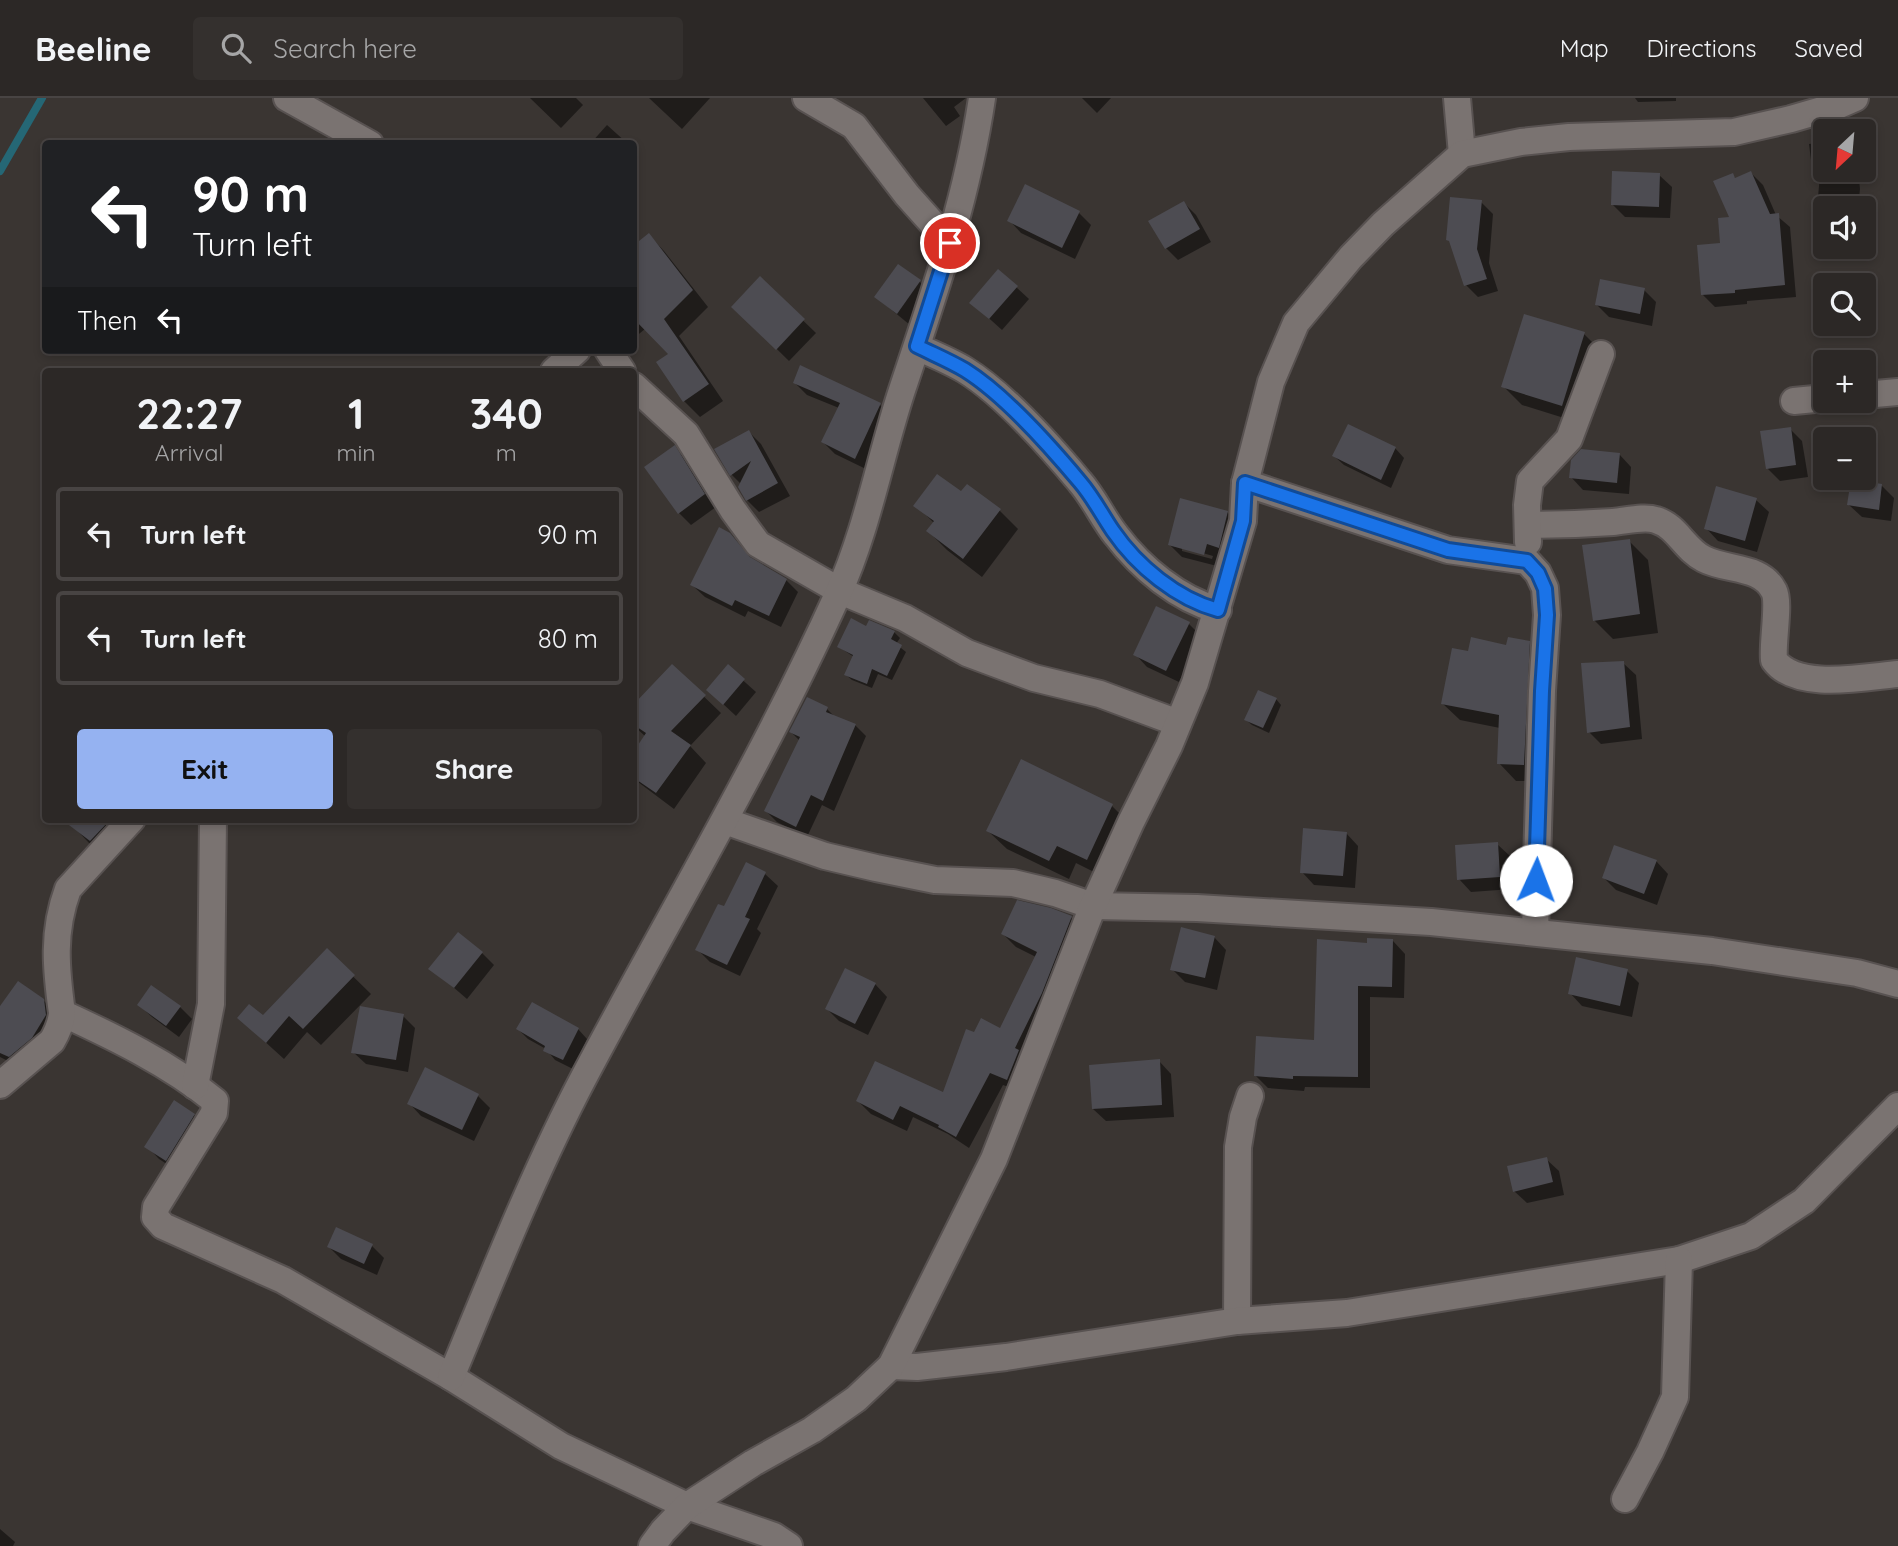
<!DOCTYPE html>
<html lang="en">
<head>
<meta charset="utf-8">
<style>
  :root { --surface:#2c2826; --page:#34302e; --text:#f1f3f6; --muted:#a6a6a7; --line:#484443; --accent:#95b2f1 }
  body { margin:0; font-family:Quicksand,sans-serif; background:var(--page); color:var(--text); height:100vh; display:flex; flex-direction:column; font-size:26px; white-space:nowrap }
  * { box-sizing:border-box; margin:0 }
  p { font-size:23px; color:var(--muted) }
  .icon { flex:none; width:38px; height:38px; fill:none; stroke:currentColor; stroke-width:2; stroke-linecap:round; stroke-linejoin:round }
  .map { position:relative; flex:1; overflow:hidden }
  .side { position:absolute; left:42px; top:270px; width:595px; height:455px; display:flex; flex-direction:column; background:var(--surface); border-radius:7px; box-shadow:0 4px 10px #0003,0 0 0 2px var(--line) }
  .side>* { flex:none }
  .banner { position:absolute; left:42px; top:42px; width:595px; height:214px; border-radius:7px; box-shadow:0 4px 10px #0003,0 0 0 2px var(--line); background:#202124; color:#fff; overflow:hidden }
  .needle { width:46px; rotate:206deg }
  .controls { position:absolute; left:1813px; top:21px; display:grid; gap:14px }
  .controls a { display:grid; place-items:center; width:63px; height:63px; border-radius:7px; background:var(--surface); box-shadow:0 4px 10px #0003,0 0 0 2px var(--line); font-size:35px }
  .pin { position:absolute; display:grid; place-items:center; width:60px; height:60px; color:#fff; margin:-30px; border:4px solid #fff; border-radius:50%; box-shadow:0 2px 7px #0007 }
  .me { position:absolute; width:77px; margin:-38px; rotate:2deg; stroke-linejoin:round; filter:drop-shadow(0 0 5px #0008) }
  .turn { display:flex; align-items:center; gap:24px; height:147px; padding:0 35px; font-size:32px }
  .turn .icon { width:91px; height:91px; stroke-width:2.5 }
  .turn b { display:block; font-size:49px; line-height:60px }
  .then { display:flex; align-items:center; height:66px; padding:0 35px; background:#0003; gap:14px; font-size:26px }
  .eta { display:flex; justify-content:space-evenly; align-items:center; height:119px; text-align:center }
  .eta b { font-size:42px; font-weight:700; line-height:49px }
  .button { display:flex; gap:14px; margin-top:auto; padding:14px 35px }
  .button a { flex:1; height:80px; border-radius:7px; background:var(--accent); color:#111; font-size:28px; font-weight:700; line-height:80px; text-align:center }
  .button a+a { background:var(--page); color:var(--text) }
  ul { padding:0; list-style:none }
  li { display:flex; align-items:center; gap:21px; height:94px; margin:0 14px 10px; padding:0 21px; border:4px solid var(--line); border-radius:7px }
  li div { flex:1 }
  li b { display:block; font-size:26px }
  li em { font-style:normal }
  header { display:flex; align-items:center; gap:42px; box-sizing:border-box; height:98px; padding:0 35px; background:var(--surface); border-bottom:2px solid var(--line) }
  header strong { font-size:33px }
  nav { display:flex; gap:38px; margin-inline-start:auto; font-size:24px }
  .search { width:490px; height:63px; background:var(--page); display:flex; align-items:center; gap:18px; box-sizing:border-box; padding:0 24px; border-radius:7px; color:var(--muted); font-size:26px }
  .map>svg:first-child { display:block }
</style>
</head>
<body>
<header>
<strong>Beeline</strong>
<div class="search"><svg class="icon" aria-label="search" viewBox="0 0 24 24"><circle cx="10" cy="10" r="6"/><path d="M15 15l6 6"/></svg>Search here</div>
<nav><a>Map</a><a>Directions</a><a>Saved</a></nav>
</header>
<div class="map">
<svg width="1898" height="1448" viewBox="0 0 1898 1448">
  <rect width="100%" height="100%" fill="#3a3532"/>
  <g fill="#0007" fill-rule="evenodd">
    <path d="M 530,0 L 576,0 L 583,7 L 561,30 Z"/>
    <path d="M 649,0 L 710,0 L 682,31 Z"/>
    <path d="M 923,0 L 966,0 L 954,9 L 960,18 L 946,28 Z"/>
    <path d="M 1082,0 L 1111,0 L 1097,15 Z"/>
    <path d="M 1635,0 L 1676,0 L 1676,3 L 1638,4 Z"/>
    <path d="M 607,27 L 627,45 L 627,46 L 590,46 Z"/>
    <path d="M 1825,44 L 1825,72 L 1858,72 L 1860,91 L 1858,110 L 1828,109 L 1818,99 L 1820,77 L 1812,70 L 1809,46 Z"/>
    <path d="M 634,52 L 639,57 L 634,63 Z"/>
    <path d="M 1751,75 L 1763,87 L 1776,117 L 1790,129 L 1796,199 L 1747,203 L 1747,206 L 1715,209 L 1703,197 L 1731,121 L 1732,77 L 1736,81 Z"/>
    <path d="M 1659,77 L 1672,89 L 1670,120 L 1625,119 L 1612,106 Z"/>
    <path d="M 1481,104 L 1493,116 L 1489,165 L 1498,193 L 1478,199 L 1466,187 Z"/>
    <path d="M 1184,105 L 1196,117 L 1211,144 L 1178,162 L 1166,150 Z"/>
    <path d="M 1079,115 L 1091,127 L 1075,161 L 1021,135 L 1009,122 Z"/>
    <path d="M 649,137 L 664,153 L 708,209 L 679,238 L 723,303 L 700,319 L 684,303 L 671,256 L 645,231 L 634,240 L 634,149 Z"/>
    <path d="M 760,181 L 816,235 L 789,263 L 734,209 Z"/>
    <path d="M 920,184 L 932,196 L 910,227 L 876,199 Z"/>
    <path d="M 1016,189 L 1029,201 L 1002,232 L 972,205 Z"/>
    <path d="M 1644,192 L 1656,204 L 1652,228 L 1609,219 L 1597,207 Z"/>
    <path d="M 1584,236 L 1603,255 L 1580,325 L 1522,307 L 1503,288 Z"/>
    <path d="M 801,269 L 880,307 L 893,319 L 868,372 L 835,356 L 823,344 L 839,310 L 807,297 L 795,285 Z"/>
    <path d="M 1790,331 L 1802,343 L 1808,379 L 1780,383 L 1768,371 Z"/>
    <path d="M 749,334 L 761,346 L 790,398 L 759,414 L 747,402 L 741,386 L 732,377 L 716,352 Z"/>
    <path d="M 674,350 L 687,362 L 716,409 L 691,427 L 679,415 Z"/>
    <path d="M 1395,350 L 1404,360 L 1391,390 L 1344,367 L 1334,358 Z"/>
    <path d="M 1619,356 L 1631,369 L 1629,396 L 1583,392 L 1571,379 Z"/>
    <path d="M 1882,388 L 1894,400 L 1891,423 L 1862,419 L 1849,407 Z"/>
    <path d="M 1717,390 L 1756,402 L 1769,414 L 1757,454 L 1718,443 L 1706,430 Z"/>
    <path d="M 961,396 L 999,412 L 1018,431 L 982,479 L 947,452 L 928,433 L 934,425 L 916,407 Z"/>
    <path d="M 1227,414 L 1239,426 L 1217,468 L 1182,459 L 1170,447 ZM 1182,449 L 1213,458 L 1212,461 L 1182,453 Z"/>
    <path d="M 729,436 L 754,464 L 786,482 L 798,494 L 781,529 L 748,513 L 745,519 L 705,499 L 692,487 Z"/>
    <path d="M 1629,443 L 1648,462 L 1658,535 L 1613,541 L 1594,522 Z"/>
    <path d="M 1189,526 L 1201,538 L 1179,584 L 1147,569 L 1135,556 Z"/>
    <path d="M 867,530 L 894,534 L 900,540 L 896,546 L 906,554 L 892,582 L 878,576 L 872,590 L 852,582 L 846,577 L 854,559 L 839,549 Z"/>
    <path d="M 1529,545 L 1546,562 L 1541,683 L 1516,683 L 1499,665 L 1500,630 L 1460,622 L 1442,605 L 1470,556 Z"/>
    <path d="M 1623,565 L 1636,577 L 1642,641 L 1601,646 L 1589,634 Z"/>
    <path d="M 672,568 L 721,615 L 690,648 L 706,665 L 674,711 L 634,681 L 634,656 L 646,639 L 634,628 L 634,608 Z"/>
    <path d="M 728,569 L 756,594 L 736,618 L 721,604 Z"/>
    <path d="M 807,601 L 827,611 L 836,620 L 855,627 L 866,638 L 834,713 L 822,707 L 807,739 L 777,724 L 766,713 L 800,643 L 791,634 Z"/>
    <path d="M 1276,601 L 1281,607 L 1269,635 L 1252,627 L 1246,622 Z"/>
    <path d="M 1021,664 L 1112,708 L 1131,727 L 1106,780 L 1076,765 L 1069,781 L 1007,751 L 988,733 Z"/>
    <path d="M 75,721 L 157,721 L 155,724 L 147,724 L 140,728 L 110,761 L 89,745 L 71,726 Z"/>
    <path d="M 1346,735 L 1358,748 L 1355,790 L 1314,787 L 1302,774 Z"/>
    <path d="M 1497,746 L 1510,758 L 1512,791 L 1471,794 L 1459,781 Z"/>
    <path d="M 1656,763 L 1668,776 L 1657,807 L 1616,792 L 1604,780 Z"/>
    <path d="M 765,776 L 778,788 L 757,831 L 761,835 L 740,878 L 710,864 L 698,852 L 725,811 Z"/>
    <path d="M 1071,820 L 1084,833 L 1020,993 L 1003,987 L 969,1050 L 948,1036 L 913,1019 L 907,1033 L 871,1016 L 858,1003 L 944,997 L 975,936 L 1000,932 L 1036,859 L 1016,849 L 1003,836 Z"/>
    <path d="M 1214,839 L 1226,852 L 1217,892 L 1185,884 L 1172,871 Z"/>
    <path d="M 1393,843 L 1405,856 L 1404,900 L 1370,899 L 1370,990 L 1305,989 L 1304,993 L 1268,990 L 1256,978 L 1316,943 L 1368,847 Z"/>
    <path d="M 327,853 L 371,896 L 321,947 L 307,934 L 284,961 L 239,920 L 263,919 Z"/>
    <path d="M 482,855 L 494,867 L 467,901 L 431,870 Z"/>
    <path d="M 1627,873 L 1639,885 L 1632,919 L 1582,908 L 1570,895 Z"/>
    <path d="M 875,886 L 887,899 L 868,937 L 839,923 L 827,911 Z"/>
    <path d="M 43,902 L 56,915 L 22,970 L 0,959 L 0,912 Z"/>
    <path d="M 139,907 L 180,909 L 192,921 L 179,939 L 152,919 Z"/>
    <path d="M 403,918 L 415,930 L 408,974 L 366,966 L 353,954 Z"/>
    <path d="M 518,931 L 578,931 L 587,941 L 573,971 L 555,962 L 546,951 L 528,941 Z"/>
    <path d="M 1159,963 L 1171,976 L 1174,1019 L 1106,1023 L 1093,1011 Z"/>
    <path d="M 478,998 L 490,1010 L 474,1043 L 421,1018 L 409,1005 Z"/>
    <path d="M 194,1017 L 206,1030 L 179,1074 L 159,1061 L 147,1048 Z"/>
    <path d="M 1546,1061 L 1559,1073 L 1564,1097 L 1527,1105 L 1514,1093 Z"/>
    <path d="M 372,1148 L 384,1160 L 377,1177 L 341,1161 L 329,1149 Z"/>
    <path d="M 0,1431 L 15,1444 L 13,1448 L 0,1448 Z"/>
  </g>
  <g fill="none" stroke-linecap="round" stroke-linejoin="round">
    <path stroke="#256775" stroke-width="8" d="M 0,73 L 42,0"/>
  </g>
  <g fill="#4d4c52">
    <path d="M 1612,73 L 1660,75 L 1659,109 L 1611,107 Z"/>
    <path d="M 1751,73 L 1770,116 L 1779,115 L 1785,187 L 1735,192 L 1735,195 L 1701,197 L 1697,147 L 1720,145 L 1718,120 L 1729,119 L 1713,83 L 1733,75 L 1735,80 Z"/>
    <path d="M 1025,86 L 1080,113 L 1062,150 L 1007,123 Z"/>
    <path d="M 1450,99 L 1482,102 L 1477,151 L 1487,181 L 1464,188 L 1449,143 L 1446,142 Z"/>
    <path d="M 1184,103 L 1200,131 L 1165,151 L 1148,123 Z"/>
    <path d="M 649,135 L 693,192 L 664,221 L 709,286 L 683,304 L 656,264 L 668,256 L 634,221 L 634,147 Z"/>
    <path d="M 898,166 L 921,182 L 897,216 L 874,199 Z"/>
    <path d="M 998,171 L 1018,188 L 989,221 L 969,205 Z"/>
    <path d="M 760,178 L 805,221 L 776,252 L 731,209 Z"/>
    <path d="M 1600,181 L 1645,190 L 1640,216 L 1595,207 Z"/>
    <path d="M 1524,216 L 1585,234 L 1562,308 L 1501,289 Z"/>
    <path d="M 800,267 L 881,305 L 855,361 L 821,344 L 840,305 L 793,285 Z"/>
    <path d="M 1348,326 L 1396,349 L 1381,382 L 1332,358 Z"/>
    <path d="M 1791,329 L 1796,367 L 1766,371 L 1760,333 Z"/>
    <path d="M 749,332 L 778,385 L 746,403 L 738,389 L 751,363 L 730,378 L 714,351 Z"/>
    <path d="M 675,347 L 705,396 L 678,416 L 644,369 Z"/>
    <path d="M 1581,351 L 1620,355 L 1617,385 L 1569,380 L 1571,362 Z"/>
    <path d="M 937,376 L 961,393 L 967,386 L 1001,411 L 963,461 L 926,433 L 934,423 L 913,408 Z"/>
    <path d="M 1851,381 L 1882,386 L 1879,412 L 1847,407 Z"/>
    <path d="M 1716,388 L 1757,400 L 1745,443 L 1704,431 Z"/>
    <path d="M 1180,400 L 1228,413 L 1219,450 L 1207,446 L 1204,457 L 1168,447 Z"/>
    <path d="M 719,429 L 730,435 L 750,459 L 787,481 L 769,518 L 735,502 L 732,508 L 690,487 Z"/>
    <path d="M 1630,441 L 1640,516 L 1593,523 L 1582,447 Z"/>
    <path d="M 1156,508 L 1190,524 L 1166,573 L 1133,557 Z"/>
    <path d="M 851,520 L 866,528 L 869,522 L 895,533 L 891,541 L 902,547 L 887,578 L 872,571 L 867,586 L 844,577 L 853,557 L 837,549 Z"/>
    <path d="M 1471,539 L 1506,547 L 1508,539 L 1530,543 L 1524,667 L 1497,666 L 1499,617 L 1441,606 L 1452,550 L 1468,553 Z"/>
    <path d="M 1624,563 L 1630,629 L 1587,635 L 1581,565 Z"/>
    <path d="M 672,566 L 706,597 L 671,633 L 691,647 L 656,695 L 634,680 L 634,653 L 646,635 L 634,627 L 634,606 Z"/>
    <path d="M 728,566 L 745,581 L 723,607 L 706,592 Z"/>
    <path d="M 1258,592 L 1277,600 L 1263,630 L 1244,622 Z"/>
    <path d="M 807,599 L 828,609 L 826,614 L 856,626 L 823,703 L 811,697 L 796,729 L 764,713 L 800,639 L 789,634 Z"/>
    <path d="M 1021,661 L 1113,706 L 1087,762 L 1057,748 L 1049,763 L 986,733 Z"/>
    <path d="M 61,721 L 111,721 L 90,743 Z"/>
    <path d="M 1303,730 L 1347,734 L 1343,778 L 1300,775 Z"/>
    <path d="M 1498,744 L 1500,779 L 1457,782 L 1455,747 Z"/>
    <path d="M 1614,747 L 1657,762 L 1644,796 L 1602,780 Z"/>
    <path d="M 746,764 L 766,774 L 745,819 L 750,821 L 727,867 L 695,852 L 718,806 L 724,808 Z"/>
    <path d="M 1017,802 L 1051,810 L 1072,818 L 1042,895 L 1015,950 L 1019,952 L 1007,982 L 990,975 L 956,1039 L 938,1029 L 939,1027 L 900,1008 L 893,1022 L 856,1003 L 875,963 L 943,994 L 966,931 L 974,934 L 981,920 L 1000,930 L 1037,854 L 1001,836 Z"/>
    <path d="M 1181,829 L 1215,838 L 1205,880 L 1170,872 Z"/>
    <path d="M 458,834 L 483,854 L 454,890 L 428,871 Z"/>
    <path d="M 1367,840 L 1393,841 L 1392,889 L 1358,888 L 1358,979 L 1293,978 L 1293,981 L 1254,978 L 1256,938 L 1314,942 L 1317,841 L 1367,845 Z"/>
    <path d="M 327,850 L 355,877 L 303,931 L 289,918 L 266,945 L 237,920 L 249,906 L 263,917 Z"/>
    <path d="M 1576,859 L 1628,871 L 1620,908 L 1568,896 Z"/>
    <path d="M 845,870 L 876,885 L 855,926 L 825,911 Z"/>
    <path d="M 18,883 L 44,901 L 46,917 L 32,940 L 9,959 L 0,955 L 0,908 Z"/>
    <path d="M 151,887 L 181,908 L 166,928 L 137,907 Z"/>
    <path d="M 532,904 L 579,930 L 563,962 L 543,953 L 545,948 L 516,931 Z"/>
    <path d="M 360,908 L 404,916 L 396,962 L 351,955 Z"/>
    <path d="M 1160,961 L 1162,1007 L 1092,1011 L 1089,967 Z"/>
    <path d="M 425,969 L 479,996 L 462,1032 L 407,1006 Z"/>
    <path d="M 174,1002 L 195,1016 L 166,1063 L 144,1049 Z"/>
    <path d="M 1547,1059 L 1553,1084 L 1513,1094 L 1507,1068 Z"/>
    <path d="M 336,1129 L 373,1146 L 364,1166 L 327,1149 Z"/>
  </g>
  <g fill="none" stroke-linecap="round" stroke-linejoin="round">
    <g stroke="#585251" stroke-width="30">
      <g id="minor">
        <path d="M 287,0 L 370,46"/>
        <path d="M 806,0 L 854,28 L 907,97 L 950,145"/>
        <path d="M 1457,0 L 1462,56"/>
        <path d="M 917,249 C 933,256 950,263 965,272 C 1004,296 1050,348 1080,384 C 1094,400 1103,421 1116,437 C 1141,470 1178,501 1218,512"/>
        <path d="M 608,252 L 622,273"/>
        <path d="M 554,273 L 577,252"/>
        <path d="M 634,288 L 686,336 L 733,412 L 758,446 L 840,493 L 905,520 L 967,555 L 1034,580 L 1100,596 L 1178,625"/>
        <path d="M 1864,297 L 1898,294"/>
        <path d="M 1794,303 L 1825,300"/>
        <path d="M 1245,385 L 1448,452 L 1527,463 L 1538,475 L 1545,490 L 1547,517 L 1542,593 L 1535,834"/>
        <path d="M 1528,427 C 1557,427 1585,426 1613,424 C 1626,423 1644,418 1656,422 C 1677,428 1684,451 1704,461 C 1727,473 1761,467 1774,493 C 1780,505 1772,545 1774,562 C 1796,593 1864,579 1898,576"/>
        <path d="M 1528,444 L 1527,407 L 1530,383 L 1569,341 L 1601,256"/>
        <path d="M 725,723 L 825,758 L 876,770 L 935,782 L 1013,785 L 1055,795 L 1093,808 L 1197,810 L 1431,824 L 1712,853 L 1857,875 L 1898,886"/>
        <path d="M 62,915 C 114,939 170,966 215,1003 L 214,1015 L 156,1109 L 155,1119 L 163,1128 L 283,1182 L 451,1279 L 561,1348 L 687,1408 L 774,1438 L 789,1448"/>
        <path d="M 0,987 L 52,943 C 58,933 61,926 62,915 C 56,871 52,834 68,791 L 132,721"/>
        <path d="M 195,988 L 211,906 L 213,721"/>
        <path d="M 1237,1223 L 1238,1049 L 1243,1019 L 1250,998"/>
        <path d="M 891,1268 L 917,1269 L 1006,1259 L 1237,1223 L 1347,1215 L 1679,1162 L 1751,1138 L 1804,1103 L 1898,1008"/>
        <path d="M 451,1279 C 493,1178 533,1076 584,979 C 669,818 763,662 838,496 C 868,430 880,358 903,289 C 935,193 967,101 982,0"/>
        <path d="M 1625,1401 L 1650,1354 L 1675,1299 L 1679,1162"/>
        <path d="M 652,1448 L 663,1433 L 687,1408 L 753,1365 L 812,1332 L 856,1301 L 891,1268 L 994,1061 L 1093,808 L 1131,724 L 1169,648 L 1195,585 L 1243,423 L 1245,385 L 1271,284 L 1296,225 L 1351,159 L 1383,126 L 1462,56 L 1521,44 L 1569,39 L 1734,34 L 1791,21 L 1839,7 L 1855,0"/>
      </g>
    </g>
    <use href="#minor" stroke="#7a7371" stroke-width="26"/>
  </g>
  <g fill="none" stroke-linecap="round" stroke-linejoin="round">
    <g stroke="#114b97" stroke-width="18">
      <path id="route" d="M 950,145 L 917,248 C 933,256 950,263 965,272 C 1005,297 1050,348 1080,384 C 1093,399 1102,417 1113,433 C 1137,468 1177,501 1218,512 L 1243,423 L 1245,385 L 1448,452 L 1527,463 L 1538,475 L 1545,491 L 1547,517 L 1542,593 L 1536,782"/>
    </g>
    <use href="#route" stroke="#1a73e8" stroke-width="12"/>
  </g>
</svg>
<div class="controls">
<a><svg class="needle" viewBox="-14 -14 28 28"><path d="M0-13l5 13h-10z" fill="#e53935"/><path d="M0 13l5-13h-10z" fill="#a6a6a7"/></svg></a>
<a><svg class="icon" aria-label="sound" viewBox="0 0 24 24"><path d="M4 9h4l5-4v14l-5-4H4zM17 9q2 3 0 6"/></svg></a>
<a><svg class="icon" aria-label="search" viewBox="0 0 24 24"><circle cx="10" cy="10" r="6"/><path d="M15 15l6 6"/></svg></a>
<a>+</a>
<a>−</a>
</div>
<div class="pin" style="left:950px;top:145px;background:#d93025"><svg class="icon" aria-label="arrive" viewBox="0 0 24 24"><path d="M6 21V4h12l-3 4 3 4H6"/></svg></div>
<svg class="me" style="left:1536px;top:782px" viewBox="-20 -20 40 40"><circle r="19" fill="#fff"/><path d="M0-13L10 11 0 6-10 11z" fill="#1a73e8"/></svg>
<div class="banner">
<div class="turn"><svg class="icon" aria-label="left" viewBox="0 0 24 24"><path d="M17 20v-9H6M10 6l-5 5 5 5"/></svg><div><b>90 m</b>Turn left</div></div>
<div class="then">Then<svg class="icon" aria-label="left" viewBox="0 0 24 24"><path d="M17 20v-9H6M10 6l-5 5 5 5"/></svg></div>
</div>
<section class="side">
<div class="eta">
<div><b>22:27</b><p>Arrival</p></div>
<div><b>1</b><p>min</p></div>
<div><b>340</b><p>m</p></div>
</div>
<ul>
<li><svg class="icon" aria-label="left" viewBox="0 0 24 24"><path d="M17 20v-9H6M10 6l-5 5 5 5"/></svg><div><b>Turn left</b></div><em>90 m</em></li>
<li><svg class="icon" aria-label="left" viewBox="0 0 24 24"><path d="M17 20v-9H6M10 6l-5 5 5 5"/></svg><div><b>Turn left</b></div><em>80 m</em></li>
</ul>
<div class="button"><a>Exit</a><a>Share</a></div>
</section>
</div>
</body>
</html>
